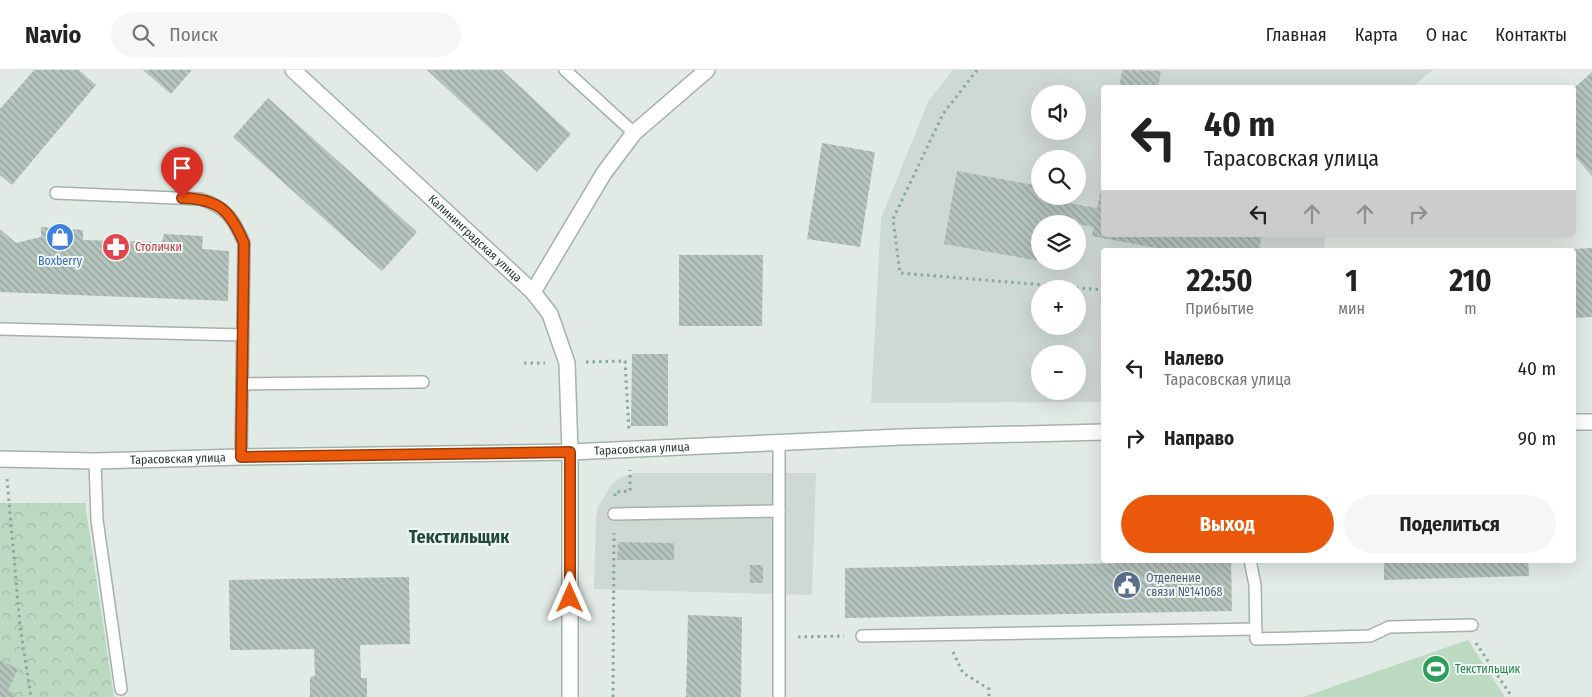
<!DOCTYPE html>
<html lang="ru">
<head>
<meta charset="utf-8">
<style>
  :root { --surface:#fff; --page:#f6f6f6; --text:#222; --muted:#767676; --line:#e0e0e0; --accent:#ea580c }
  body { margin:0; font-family:"Fira Sans Condensed",sans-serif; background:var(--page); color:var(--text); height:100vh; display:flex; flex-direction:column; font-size:19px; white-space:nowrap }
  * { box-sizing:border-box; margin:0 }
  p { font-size:16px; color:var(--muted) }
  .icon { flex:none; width:28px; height:28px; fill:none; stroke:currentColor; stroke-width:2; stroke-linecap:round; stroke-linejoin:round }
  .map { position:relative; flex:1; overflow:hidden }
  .drawer { position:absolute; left:1101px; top:178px; width:475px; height:315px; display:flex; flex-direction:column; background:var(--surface); border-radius:5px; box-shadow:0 5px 20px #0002 }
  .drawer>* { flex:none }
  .banner { position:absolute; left:1101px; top:15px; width:475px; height:152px; border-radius:5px; box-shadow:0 5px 20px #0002; background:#fff; color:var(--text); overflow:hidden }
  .controls { position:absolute; left:1031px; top:15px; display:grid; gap:10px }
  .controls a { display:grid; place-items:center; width:55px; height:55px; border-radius:50%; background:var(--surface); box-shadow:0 5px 20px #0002; font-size:25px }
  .pin { position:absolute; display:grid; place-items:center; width:42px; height:42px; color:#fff; margin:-51px -21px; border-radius:50% 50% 50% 0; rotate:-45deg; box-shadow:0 0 5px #0007 }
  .pin .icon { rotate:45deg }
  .me { position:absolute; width:55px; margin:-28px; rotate:0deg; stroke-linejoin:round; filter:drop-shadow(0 0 4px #0008) }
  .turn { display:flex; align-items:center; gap:18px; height:105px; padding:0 20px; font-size:22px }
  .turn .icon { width:65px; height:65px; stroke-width:2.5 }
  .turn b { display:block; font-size:35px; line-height:42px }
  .lanes { display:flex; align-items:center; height:48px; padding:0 20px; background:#0003; justify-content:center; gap:25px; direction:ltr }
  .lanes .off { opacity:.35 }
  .eta { display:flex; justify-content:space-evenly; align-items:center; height:85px; text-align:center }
  .eta b { font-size:30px; font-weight:700; line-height:35px }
  .primary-button { display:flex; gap:10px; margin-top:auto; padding:10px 20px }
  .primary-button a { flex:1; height:58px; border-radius:30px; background:var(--accent); color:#fff; font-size:20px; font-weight:700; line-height:58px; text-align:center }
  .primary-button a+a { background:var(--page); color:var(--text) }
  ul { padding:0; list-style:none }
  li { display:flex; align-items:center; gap:15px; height:70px; padding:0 20px }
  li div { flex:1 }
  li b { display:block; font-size:19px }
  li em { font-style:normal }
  header { display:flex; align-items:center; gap:30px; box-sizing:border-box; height:70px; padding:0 25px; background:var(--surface); border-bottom:1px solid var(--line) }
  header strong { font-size:24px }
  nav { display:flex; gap:28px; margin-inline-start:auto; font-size:18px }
  .search { width:350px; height:45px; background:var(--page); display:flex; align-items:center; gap:12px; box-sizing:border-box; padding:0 18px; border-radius:28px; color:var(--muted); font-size:19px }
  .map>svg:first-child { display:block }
</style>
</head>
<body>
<header>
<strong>Navio</strong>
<div class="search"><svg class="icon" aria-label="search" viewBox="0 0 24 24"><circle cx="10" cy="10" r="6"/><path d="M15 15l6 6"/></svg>Поиск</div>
<nav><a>Главная</a><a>Карта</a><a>О нас</a><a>Контакты</a></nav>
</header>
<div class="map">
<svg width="1592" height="627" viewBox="0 0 1592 627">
  <defs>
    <pattern id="park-crowns" width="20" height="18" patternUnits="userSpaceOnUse" patternTransform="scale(1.25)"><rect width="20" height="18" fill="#bcd9c2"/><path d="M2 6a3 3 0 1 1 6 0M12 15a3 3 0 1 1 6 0" fill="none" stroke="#a1bba7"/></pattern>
    <pattern id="building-back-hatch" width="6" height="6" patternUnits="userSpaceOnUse" patternTransform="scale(1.25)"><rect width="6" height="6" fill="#b6c4be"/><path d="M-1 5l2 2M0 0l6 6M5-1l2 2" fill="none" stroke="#94a09b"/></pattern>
  </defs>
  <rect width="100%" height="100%" fill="#e1eae5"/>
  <g fill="#cfd9d4" fill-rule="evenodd">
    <path d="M 953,0 L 1433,0 L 1412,17 L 1104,18 L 1104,165 L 1325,165 L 1324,180 L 1104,180 L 1104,332 L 871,333 L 881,148 L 929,30 ZM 1040,24 L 1078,24 L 1078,61 L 1040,61 ZM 1040,89 L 1078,89 L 1078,126 L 1040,126 ZM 1040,154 L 1078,154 L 1078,191 L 1040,191 ZM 1040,219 L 1078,219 L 1078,256 L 1040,256 ZM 1040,284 L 1078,284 L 1078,321 L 1040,321 Z"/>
    <path d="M 633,403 L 816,403 L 812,525 L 594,519 L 596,447 L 598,437 L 612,414 L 620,408 Z"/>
  </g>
  <path fill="#bcd9c2" d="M 1468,570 L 1505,627 L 1303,627 Z"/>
  <path fill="url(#park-crowns)" d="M 0,433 L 85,433 L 114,627 L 0,627 Z"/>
  <g fill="url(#building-back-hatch)">
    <path d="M 34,0 L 79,0 L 96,15 L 12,115 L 0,105 L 0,39 Z"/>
    <path d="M 143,0 L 192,0 L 171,24 Z"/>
    <path d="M 427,0 L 502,0 L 571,64 L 537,102 Z"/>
    <path d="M 1122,0 L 1161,1 L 1158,18 L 1119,18 Z"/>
    <path d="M 1592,2 L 1592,106 L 1574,85 L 1574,18 Z"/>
    <path d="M 268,28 L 417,162 L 382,201 L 233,67 Z"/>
    <path d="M 822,73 L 875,82 L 860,177 L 807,169 Z"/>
    <path d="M 957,101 L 1040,116 L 1040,126 L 1068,126 L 1067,133 L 1097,138 L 1104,105 L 1104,165 L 1262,165 L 1259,180 L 1167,180 L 1092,166 L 1094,157 L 1064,152 L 1063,154 L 1040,154 L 1040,191 L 944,174 Z"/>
    <path d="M 41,157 L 83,160 L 83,170 L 162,172 L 164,164 L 203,166 L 202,179 L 229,181 L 228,231 L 0,222 L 0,159 L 16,173 L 41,167 Z"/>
    <path d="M 1592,178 L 1592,247 L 1574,248 L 1574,179 Z"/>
    <path d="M 679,185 L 763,185 L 762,256 L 679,256 Z"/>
    <path d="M 632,284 L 668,284 L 668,356 L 631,356 Z"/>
    <path d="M 618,472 L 674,473 L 674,490 L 617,490 Z"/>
    <path d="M 1384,490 L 1528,490 L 1529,506 L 1384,510 Z"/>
    <path d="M 1231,491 L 1232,541 L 845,548 L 845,498 Z"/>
    <rect x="750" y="495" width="13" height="18"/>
    <path d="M 409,507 L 410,574 L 360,575 L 361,608 L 367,608 L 367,627 L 310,627 L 310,607 L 315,606 L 314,579 L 230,580 L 229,510 Z"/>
    <path d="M 688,545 L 742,547 L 741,627 L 686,627 Z"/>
    <path d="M 0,590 L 18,599 L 8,620 L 16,624 L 15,627 L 0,627 Z"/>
  </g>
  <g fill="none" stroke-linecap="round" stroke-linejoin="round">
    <g stroke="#a4b1ac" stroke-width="14">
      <g id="lane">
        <path d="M 565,0 L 634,63"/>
        <path d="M 56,123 L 200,129 C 226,137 234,149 244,173 L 241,387"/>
        <path d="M 0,259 L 243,265"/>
        <path d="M 242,314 L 423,312"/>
        <path d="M 779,372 L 779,627"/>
        <path d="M 95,391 L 97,450 L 121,619"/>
        <path d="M 614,444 L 779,441"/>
        <path d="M 1250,490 L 1255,515 L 1256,569 L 1370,566 L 1389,557 L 1472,555"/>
        <path d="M 862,566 L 1256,559"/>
      </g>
    </g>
    <g stroke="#a4b1ac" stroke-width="18">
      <path id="street" d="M 533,222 L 604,103 L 634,63 L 707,0"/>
    </g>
    <g stroke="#a1b4ac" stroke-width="18">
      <g id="secondary">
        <path id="s1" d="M 293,0 L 519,209 L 533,222 L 550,244 L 567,293 L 570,382 L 570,627"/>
        <path d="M 1574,352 L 1592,352"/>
        <path id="s2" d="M 0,389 L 95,391 L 241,387 L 570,382 L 901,367 L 1104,362"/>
      </g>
    </g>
    <g stroke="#84aa9d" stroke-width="3" stroke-dasharray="2.5 4" stroke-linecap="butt">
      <path d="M 977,0 L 943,44 L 893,149 L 900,203 L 1104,220"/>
      <path d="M 586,292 L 625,291 L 629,361"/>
      <path d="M 524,293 L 545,293"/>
      <path d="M 7,409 L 20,556 L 31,627"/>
      <path d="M 615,426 L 615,422 L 630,421 L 630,400"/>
      <path d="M 798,567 L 844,566"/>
      <path d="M 1476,573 L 1512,627"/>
      <path d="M 953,582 L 963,603 L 989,619 L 989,627"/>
      <path d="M 613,627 L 614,463"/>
    </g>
    <use href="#lane" stroke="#fff" stroke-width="11"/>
    <use href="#street" stroke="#fff" stroke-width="15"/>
    <use href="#secondary" stroke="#fff" stroke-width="15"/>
  </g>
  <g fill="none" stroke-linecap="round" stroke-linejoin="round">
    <g stroke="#983908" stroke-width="12">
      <path id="route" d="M 182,128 C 219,129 230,140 244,173 L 241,387 L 570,382 L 570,528"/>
    </g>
    <use href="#route" stroke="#ea580c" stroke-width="9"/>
  </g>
  <defs>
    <g id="shop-disc" transform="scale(1.4375)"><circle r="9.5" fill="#3f7fe0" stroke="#f1f7f3"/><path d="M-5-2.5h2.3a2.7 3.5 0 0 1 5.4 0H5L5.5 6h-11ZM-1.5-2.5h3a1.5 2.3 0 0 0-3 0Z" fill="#fff"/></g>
    <g id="pharmacy-disc" transform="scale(1.4375)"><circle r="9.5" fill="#e0444e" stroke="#f1f7f3"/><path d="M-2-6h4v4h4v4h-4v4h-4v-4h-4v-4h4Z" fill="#fff"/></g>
    <g id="civic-disc" transform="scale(1.4375)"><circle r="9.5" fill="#5c6f8a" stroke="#f1f7f3"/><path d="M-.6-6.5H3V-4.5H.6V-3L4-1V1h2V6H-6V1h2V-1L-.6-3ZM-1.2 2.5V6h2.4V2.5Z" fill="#fff"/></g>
    <g id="stadium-disc" transform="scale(1.4375)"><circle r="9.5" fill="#2e9e5b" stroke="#f1f7f3"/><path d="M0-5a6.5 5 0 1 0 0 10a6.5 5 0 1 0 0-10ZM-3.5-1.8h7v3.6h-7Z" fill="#fff"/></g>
  </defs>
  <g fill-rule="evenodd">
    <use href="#shop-disc" x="60" y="167"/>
    <use href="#pharmacy-disc" x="116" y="177"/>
    <use href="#civic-disc" x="1127" y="515"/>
    <use href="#stadium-disc" x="1436" y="599"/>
  </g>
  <g text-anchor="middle" stroke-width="4" stroke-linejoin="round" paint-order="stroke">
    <g font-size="12" fill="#233832" stroke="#f1f7f3">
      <text dy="4" stroke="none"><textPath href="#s1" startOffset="248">Калининградская улица</textPath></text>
      <text dy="4" stroke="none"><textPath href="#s2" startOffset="642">Тарасовская улица</textPath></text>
      <text dy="4" stroke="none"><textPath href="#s2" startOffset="178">Тарасовская улица</textPath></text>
    </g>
    <g font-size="12" fill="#be3a42" stroke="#f1f7f3" text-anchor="start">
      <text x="135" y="181">Столички</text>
    </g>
    <g font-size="12" fill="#366cbe" stroke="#f1f7f3">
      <text x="60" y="195">Boxberry</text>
    </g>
    <g font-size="12" fill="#4e5e75" stroke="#f1f7f3" text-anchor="start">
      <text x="1146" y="512">Отделение<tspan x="1146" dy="14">связи №141068</tspan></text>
    </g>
    <g font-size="12" fill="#27864d" stroke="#f1f7f3" text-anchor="start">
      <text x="1455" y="603">Текстильщик</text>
    </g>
    <g font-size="18" font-weight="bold" fill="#21483d" stroke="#f1f7f3">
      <text x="459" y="473">Текстильщик</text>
    </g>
  </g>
</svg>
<div class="controls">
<a><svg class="icon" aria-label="sound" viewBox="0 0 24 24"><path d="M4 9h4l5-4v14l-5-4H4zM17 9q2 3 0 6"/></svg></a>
<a><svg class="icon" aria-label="search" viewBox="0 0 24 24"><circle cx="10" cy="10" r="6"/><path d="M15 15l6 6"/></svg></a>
<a><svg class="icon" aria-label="layers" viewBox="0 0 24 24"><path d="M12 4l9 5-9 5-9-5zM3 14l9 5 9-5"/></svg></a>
<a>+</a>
<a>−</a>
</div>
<div class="pin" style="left:182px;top:128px;background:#d93025"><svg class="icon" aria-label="arrive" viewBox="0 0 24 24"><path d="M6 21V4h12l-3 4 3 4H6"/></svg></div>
<svg class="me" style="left:570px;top:528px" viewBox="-20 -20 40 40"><path d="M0-17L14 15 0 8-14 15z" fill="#ea580c" stroke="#fff" stroke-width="4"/></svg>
<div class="banner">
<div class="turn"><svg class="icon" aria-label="left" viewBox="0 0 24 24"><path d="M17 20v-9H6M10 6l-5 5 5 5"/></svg><div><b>40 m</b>Тарасовская улица</div></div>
<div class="lanes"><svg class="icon" aria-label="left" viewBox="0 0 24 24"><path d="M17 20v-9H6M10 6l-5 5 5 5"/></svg><svg class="icon off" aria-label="ahead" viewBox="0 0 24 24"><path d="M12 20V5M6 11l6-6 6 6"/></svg><svg class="icon off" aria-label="ahead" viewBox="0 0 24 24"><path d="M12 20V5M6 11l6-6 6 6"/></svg><svg class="icon off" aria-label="right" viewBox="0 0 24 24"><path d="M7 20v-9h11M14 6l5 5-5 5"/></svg></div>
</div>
<section class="drawer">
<div class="eta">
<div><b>22:50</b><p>Прибытие</p></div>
<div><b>1</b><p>мин</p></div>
<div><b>210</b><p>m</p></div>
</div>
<ul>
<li><svg class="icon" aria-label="left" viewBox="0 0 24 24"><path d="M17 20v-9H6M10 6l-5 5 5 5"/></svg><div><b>Налево</b><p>Тарасовская улица</p></div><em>40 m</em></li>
<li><svg class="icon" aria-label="right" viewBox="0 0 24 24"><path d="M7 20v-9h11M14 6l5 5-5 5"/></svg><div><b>Направо</b></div><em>90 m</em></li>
</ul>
<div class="primary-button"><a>Выход</a><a>Поделиться</a></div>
</section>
</div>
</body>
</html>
